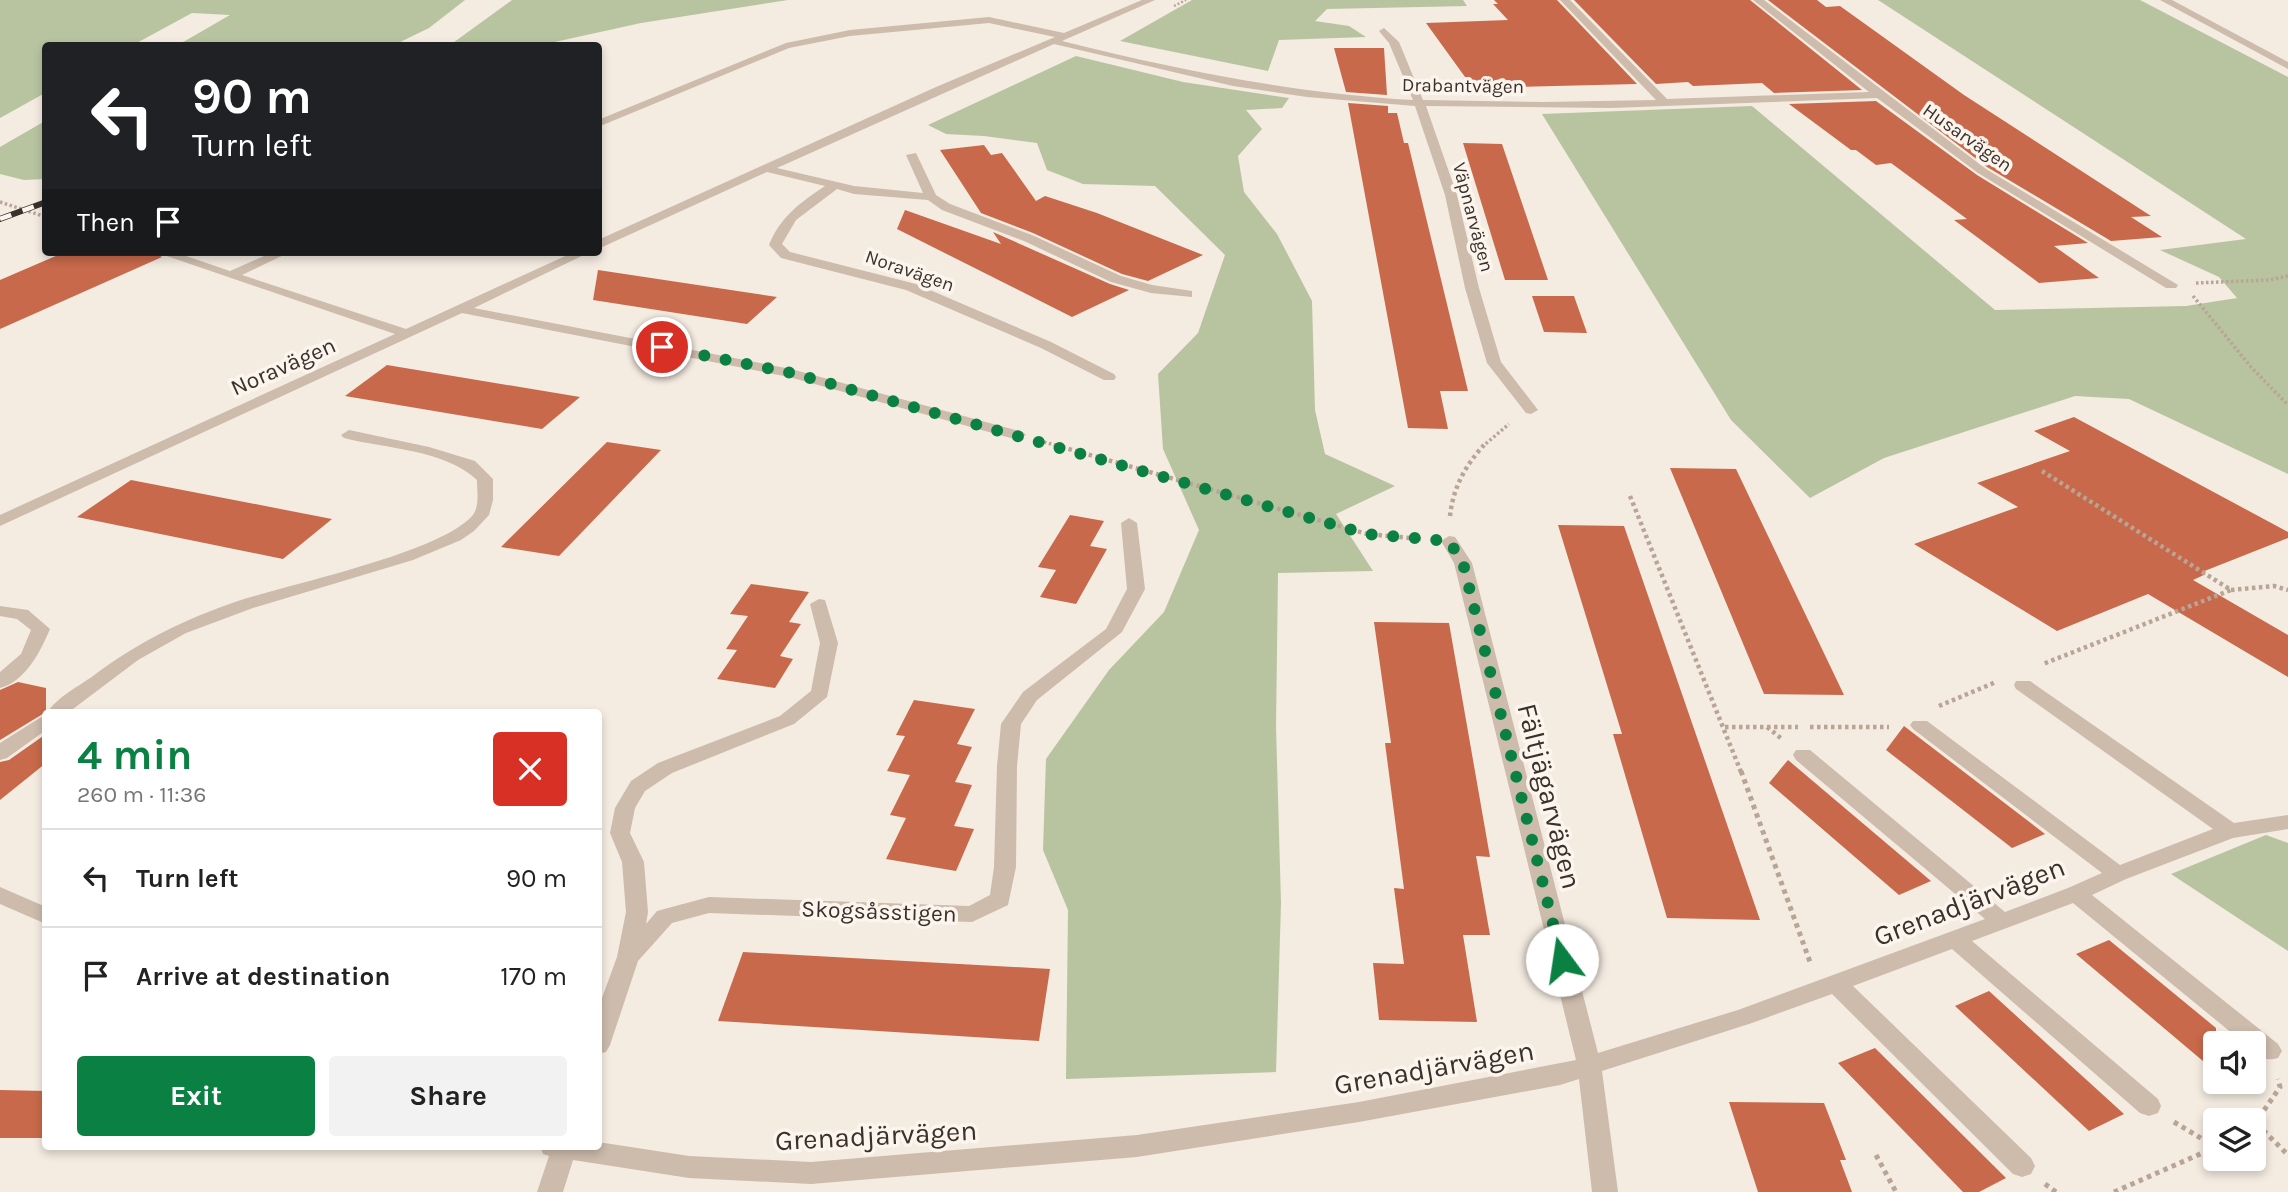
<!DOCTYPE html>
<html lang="en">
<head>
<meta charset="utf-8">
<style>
  :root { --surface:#fff; --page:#f2f2f2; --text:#222; --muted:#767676; --line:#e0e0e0; --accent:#0b8043 }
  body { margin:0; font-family:Karla,sans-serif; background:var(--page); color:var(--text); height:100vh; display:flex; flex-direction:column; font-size:26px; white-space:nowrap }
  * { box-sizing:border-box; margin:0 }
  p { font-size:23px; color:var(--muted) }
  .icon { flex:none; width:38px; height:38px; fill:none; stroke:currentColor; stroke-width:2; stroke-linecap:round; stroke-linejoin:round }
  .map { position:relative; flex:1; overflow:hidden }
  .sheet { position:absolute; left:42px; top:709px; width:560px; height:441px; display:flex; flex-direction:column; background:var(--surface); border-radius:7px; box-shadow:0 4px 10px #0003 }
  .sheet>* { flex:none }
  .top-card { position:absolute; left:42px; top:42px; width:560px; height:214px; border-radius:7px; box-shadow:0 4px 10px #0003; background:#202124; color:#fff; overflow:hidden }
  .fabs { position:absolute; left:2203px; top:1031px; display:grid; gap:14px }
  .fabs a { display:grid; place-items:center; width:63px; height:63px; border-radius:7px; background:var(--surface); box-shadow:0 4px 10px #0003; font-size:35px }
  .pin { position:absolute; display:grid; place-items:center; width:60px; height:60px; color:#fff; margin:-30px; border:4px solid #fff; border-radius:50%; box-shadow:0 2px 7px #0007 }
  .me { position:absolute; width:77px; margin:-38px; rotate:346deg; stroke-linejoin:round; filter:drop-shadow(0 0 5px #0008) }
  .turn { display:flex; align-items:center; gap:24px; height:147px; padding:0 35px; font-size:32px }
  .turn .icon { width:91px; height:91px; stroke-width:2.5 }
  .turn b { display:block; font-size:49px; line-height:60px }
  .then { display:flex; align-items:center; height:66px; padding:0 35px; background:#0003; gap:14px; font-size:26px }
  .round { display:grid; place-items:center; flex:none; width:74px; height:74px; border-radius:7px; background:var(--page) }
  .head { display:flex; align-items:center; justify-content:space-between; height:119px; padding:0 35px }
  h1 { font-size:42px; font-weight:700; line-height:52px; color:var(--accent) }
  .cta { display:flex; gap:14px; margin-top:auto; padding:14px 35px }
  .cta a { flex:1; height:80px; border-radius:7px; background:var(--accent); color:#fff; font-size:28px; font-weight:700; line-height:80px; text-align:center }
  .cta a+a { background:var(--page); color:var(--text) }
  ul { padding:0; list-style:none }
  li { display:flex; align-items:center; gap:21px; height:98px; padding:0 35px; border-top:2px solid var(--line) }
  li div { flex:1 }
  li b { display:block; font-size:26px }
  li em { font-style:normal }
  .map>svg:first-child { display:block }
</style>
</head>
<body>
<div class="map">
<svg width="2288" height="1192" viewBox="0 0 2288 1192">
  <rect width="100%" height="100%" fill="#f4ebe1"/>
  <g fill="#b8c4a0">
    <path d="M 0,0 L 465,0 L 429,28 L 394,45 L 178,45 L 230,15 L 192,13 L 133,45 L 46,46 L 45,93 L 0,118 Z"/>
    <path d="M 512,0 L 788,0 L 641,23 L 541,45 L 450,45 Z"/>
    <path d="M 1192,0 L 1463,0 L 1467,6 L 1327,9 L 1315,21 L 1349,26 L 1366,37 L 1279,40 L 1268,71 L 1120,41 Z"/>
    <path d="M 1878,0 L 2140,0 L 2288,77 L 2288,474 L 2129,399 L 2075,396 L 1884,458 L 1810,498 L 1731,420 L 1542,114 L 1752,106 L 1995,310 L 2186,306 L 2237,298 L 2219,277 L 2160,250 L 2246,239 Z"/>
    <path d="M 1076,56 L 1183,82 L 1289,98 L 1282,108 L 1246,110 L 1262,129 L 1238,156 L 1244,192 L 1277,234 L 1312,301 L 1315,410 L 1325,454 L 1395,486 L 1336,514 L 1373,571 L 1278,573 L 1276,727 L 1281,903 L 1276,1072 L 1066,1079 L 1068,910 L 1043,850 L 1046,759 L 1109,670 L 1164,612 L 1199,530 L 1163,449 L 1158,374 L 1198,333 L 1225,255 L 1155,186 L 1083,184 L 1047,170 L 1037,143 L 984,136 L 946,134 L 928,125 Z"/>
    <path d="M 45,121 L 45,179 L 24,180 L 0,174 L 0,147 Z"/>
    <path d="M 2266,835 L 2288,843 L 2288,951 L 2171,874 Z"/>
  </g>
  <g fill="#c8694b">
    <path d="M 1494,0 L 1557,0 L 1637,84 L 1473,88 L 1426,23 L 1508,20 L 1493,4 L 1498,4 Z"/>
    <path d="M 1574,0 L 1750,0 L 1862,90 L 1774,93 L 1762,83 L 1693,86 L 1688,82 L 1656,84 Z"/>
    <path d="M 1768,0 L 1817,0 L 1826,7 L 1840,6 L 1964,95 L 2151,216 L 2131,217 L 2162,237 L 2111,241 L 1987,167 Z"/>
    <path d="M 1334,48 L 1384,48 L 1387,95 L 1346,92 Z"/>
    <path d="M 1876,101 L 1977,175 L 2088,243 L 2054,246 L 2099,278 L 2039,283 L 1954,220 L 1967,219 L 1891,163 L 1876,165 L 1856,150 L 1851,150 L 1789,104 Z"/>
    <path d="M 1348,103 L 1388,106 L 1388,113 L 1397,113 L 1404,143 L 1408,143 L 1468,391 L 1440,391 L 1448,429 L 1408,428 Z"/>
    <path d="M 1463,143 L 1502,144 L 1548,280 L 1505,280 Z"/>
    <path d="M 984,145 L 991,155 L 1002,153 L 1036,201 L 1045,196 L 1097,213 L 1203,255 L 1148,281 L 1122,274 L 1033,233 L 981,213 L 940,150 Z"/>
    <path d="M 905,210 L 1001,244 L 993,232 L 1110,284 L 1129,290 L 1072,317 L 897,229 Z"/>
    <path d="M 65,252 L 152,252 L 162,257 L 0,329 L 0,280 Z"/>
    <path d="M 598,270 L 777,297 L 747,324 L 593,300 Z"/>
    <path d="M 1532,296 L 1574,296 L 1587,333 L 1544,332 Z"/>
    <path d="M 387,365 L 580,397 L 542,429 L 345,396 Z"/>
    <path d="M 2074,417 L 2288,532 L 2288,538 L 2202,572 L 2206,574 L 2193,580 L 2288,635 L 2288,677 L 2148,594 L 2057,631 L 1914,544 L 2018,507 L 1977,483 L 2070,451 L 2034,431 Z"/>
    <path d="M 607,442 L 661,450 L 559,556 L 501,547 Z"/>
    <path d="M 1670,468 L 1736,469 L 1844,695 L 1764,694 Z"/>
    <path d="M 131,480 L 332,519 L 283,559 L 77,517 Z"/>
    <path d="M 1070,515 L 1104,521 L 1090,546 L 1107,549 L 1076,604 L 1040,597 L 1056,570 L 1038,567 Z"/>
    <path d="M 1558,525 L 1624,526 L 1760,920 L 1667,918 L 1613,734 L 1622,734 Z"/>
    <path d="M 751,584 L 809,592 L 789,622 L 801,624 L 780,656 L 793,659 L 775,688 L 717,679 L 737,650 L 726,649 L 748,616 L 730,614 Z"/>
    <path d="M 1374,622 L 1449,623 L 1490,857 L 1476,856 L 1490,935 L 1463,935 L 1477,1022 L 1379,1020 L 1373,963 L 1404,964 L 1394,888 L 1404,889 L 1385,743 L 1391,743 Z"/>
    <path d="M 18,682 L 46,688 L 46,712 L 0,740 L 0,690 Z"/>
    <path d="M 914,700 L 975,709 L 957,744 L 972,747 L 955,782 L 972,785 L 954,826 L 974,829 L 956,871 L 886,859 L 906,818 L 890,815 L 910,775 L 887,771 L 905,736 L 896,735 Z"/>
    <path d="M 1904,726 L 2045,834 L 2012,848 L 1886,750 Z"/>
    <path d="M 46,734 L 46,763 L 0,800 L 0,762 L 9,760 Z"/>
    <path d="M 1788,760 L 1931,881 L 1899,895 L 1769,783 Z"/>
    <path d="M 2109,940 L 2216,1028 L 2216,1072 L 2076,954 Z"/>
    <path d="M 743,952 L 1050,969 L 1039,1041 L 718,1021 Z"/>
    <path d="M 1989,991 L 2124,1114 L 2089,1131 L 1955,1006 Z"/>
    <path d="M 1875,1048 L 2006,1178 L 1979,1192 L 1963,1192 L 1838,1063 Z"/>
    <path d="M 0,1090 L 46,1091 L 46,1138 L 0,1138 Z"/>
    <path d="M 1729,1102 L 1824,1103 L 1846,1160 L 1840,1160 L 1852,1192 L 1758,1192 Z"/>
  </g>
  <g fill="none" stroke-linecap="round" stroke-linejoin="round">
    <path stroke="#b9a596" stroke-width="2.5" stroke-dasharray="2 2" stroke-linecap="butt" d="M 1174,6 L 1186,0"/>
    <g stroke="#b9a596" stroke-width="3.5" stroke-dasharray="2.5 2.5" stroke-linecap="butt">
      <path d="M 0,202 L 46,217"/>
      <path d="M 2196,283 L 2269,280 L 2288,276"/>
      <path d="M 2193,296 L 2251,367 L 2288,405"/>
      <path d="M 1044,442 L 1062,447"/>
      <path d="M 1482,447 L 1509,424"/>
    </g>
    <g stroke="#b9a596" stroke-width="4.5" stroke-dasharray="3.5 3.5" stroke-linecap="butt">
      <path d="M 1055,445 L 1367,534 L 1421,539"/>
      <path d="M 2042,471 L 2231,590 L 2043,664"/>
      <path d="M 1630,496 L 1741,772"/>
      <path d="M 1450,516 C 1453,488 1465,466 1484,445"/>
      <path d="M 2231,590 L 2274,586 L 2288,590"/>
      <path d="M 1939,706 L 1996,682"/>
      <path d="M 1725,727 L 1798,727"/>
      <path d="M 1767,727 L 1782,739"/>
      <path d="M 1810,727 L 1889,727"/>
    </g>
    <g stroke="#b9a596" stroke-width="5" stroke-dasharray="4.5 4.5" stroke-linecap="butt">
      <path d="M 1741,771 L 1810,962"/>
      <path d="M 2174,1122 L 2214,1146"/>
      <path d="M 2257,1124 L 2288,1155"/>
      <path d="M 2254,1125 L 2280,1087 L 2278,1079"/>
      <path d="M 1876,1155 L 1896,1192"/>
      <path d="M 2045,1184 L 2056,1192"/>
      <path d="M 2114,1192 L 2216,1147"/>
    </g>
    <g fill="#cdbbac" fill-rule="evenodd">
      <path d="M 1142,0 L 1155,0 L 1062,41 C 1178,70 1293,93 1413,100 L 1389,43 L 1379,31 L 1384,28 L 1399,42 L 1423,100 L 1544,102 L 1656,100 L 1560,0 L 1570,0 L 1667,99 L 1869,92 L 1753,0 L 1764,0 L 1986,169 L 2178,285 L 2176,288 L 2166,288 L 1978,173 L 1877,98 L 1611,108 L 1426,106 L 1457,195 L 1479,288 L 1501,362 L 1538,410 L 1531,414 L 1526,413 L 1487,363 L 1465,288 L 1445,195 L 1415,106 L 1307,97 L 1233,86 L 1054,44 L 777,168 L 854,186 L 923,193 L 906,155 L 916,153 L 936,195 L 950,204 L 1032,235 L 1121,276 L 1152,285 L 1192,291 L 1192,297 L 1151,293 L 1111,282 L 1024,241 L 942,210 L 928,200 L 854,194 L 837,189 L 796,220 L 782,244 L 790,252 L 916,284 L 1051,342 L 1114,374 L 1116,377 L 1114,380 L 1104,380 L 1041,348 L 906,290 L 781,258 L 769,245 C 780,217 801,202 825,186 L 767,172 L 598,249 L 598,240 L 936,87 L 1055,37 L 989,23 L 850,36 L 789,48 L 598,127 L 598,120 L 786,43 L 850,30 L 989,17 L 1064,33 Z"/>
      <path d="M 2160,0 L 2172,0 L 2288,62 L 2288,69 Z"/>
      <path d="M 155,252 L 174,252 L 230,271 L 273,252 L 290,252 L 242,275 L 406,329 L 574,252 L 590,252 L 474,308 L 791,369 L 1023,432 L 1026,435 L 1018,440 L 789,377 L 462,313 L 0,526 L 0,515 L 395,334 Z"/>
      <path d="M 349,430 L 429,447 L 475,461 L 493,479 L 493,500 L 489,515 L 474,531 L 461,540 L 413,560 L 253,608 L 186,633 L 138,660 L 69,712 L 48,712 C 56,698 79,686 93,676 C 138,642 185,619 238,601 C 290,584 439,553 472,516 C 480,507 477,492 477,480 C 444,449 386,449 344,438 L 341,435 Z"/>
      <path d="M 1129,518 L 1137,523 L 1145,589 L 1122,632 L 1037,700 L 1021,724 L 1017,766 L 1016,867 L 1008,905 L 972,922 L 709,913 L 672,923 L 638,961 L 610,1045 L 606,1052 L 598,1054 L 598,1009 L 617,957 L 626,912 L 622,862 L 610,833 L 615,808 L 631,781 L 658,763 L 780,716 L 811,691 L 820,643 L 810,604 L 819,599 L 825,600 L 838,643 L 827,697 L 794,724 L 672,773 L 645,791 L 635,808 L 630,833 L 644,862 L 648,912 L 646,924 L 657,911 L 709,897 L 969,906 L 990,895 L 994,867 L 997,766 L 1001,724 L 1023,692 L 1106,629 L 1127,589 L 1121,523 Z"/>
      <path d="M 1449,536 L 1455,537 L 1472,563 L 1598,1053 L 1738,1010 L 1985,919 L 1796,760 L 1793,755 L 1796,750 L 1810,750 L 2005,912 L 2068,888 L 2102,873 L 1913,729 L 1910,725 L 1913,721 L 1927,721 L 2120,865 L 2213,829 L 2016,689 L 2014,685 L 2016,681 L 2030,681 L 2234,823 L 2288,815 L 2288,829 L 2233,838 L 2126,879 L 2092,895 L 2278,1044 L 2282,1051 L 2278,1058 C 2268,1061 2263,1059 2254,1052 L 2254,1043 L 2244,1043 L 2073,903 L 1972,941 L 2158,1099 L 2161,1106 L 2158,1113 L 2149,1116 L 2140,1113 L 1952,949 L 1853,986 L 2031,1158 L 2035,1166 L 2031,1174 L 2022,1177 L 2013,1174 L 1832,994 L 1752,1023 L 1602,1071 L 1618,1192 L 1592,1192 L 1579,1079 L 1560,1085 L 1359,1122 L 1137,1157 L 811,1184 L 689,1178 L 573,1160 L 563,1192 L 537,1192 L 549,1156 L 543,1154 L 540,1146 L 598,1146 L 598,1142 L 689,1156 L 811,1162 L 1137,1135 L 1359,1102 L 1576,1060 L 1454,563 L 1441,541 Z"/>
      <path d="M 0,606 L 28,610 L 50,629 C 40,652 26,681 0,688 L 0,672 L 21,654 L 31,630 L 17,619 L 0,616 Z"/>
      <path d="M 46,714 L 46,730 L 7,758 L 0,760 L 0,743 Z"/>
      <path d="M 0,887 L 46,907 L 46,924 L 0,904 Z"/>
    </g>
    <g stroke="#3b302b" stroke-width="6">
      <path id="rail" d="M 0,219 L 46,202"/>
    </g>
    <use href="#rail" stroke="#fbf5ee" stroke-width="4.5" stroke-dasharray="12" stroke-linecap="butt"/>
  </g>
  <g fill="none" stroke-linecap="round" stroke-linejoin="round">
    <path stroke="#0b8043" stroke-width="12" stroke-dasharray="0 21.6" d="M 662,347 L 792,373 L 1367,534 L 1449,541 L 1463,563 L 1562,960"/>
  </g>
  <g text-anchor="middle" stroke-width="7" stroke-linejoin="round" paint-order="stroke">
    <g font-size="19" fill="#3b302b" stroke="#fbf5ee">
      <text transform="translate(1463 85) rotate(1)" y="7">Drabantvägen</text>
      <text transform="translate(1968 137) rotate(35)" y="7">Husarvägen</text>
      <text transform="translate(1474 217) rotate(75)" y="7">Väpnarvägen</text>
      <text transform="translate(910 270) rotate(19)" y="7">Noravägen</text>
    </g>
    <g font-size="23" fill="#3b302b" stroke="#fbf5ee">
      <text transform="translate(283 366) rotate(-24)" y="8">Noravägen</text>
      <text transform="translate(879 911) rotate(2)" y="8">Skogsåsstigen</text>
    </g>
    <g font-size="28" fill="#3b302b" stroke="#fbf5ee">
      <text transform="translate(1550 796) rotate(76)" y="10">Fältjägarvägen</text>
      <text transform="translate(1969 901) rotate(-21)" y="10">Grenadjärvägen</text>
      <text transform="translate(1434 1067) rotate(-10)" y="10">Grenadjärvägen</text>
      <text transform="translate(876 1135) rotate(-3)" y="10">Grenadjärvägen</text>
    </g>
  </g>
</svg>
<div class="fabs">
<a><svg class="icon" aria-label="sound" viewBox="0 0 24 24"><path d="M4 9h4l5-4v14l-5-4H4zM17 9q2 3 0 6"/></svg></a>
<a><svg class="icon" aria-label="layers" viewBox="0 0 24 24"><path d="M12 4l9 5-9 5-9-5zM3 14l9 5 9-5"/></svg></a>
</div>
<div class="pin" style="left:662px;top:347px;background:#d93025"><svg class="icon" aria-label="arrive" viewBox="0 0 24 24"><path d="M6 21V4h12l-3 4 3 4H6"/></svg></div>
<svg class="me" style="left:1562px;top:960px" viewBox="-20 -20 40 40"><circle r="19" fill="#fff"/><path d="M0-13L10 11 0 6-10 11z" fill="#0b8043"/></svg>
<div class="top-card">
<div class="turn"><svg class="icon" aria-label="left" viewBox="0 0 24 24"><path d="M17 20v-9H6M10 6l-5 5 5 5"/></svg><div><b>90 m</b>Turn left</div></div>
<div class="then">Then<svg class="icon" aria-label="arrive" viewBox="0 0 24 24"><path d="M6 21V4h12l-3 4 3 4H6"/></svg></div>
</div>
<section class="sheet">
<div class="head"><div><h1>4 min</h1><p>260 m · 11:36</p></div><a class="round" style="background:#d93025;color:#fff"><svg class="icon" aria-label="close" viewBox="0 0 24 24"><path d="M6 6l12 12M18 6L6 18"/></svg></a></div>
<ul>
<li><svg class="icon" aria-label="left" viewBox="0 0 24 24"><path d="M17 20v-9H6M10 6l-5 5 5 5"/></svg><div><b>Turn left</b></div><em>90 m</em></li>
<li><svg class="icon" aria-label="arrive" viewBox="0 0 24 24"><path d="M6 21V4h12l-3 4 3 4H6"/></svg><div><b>Arrive at destination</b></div><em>170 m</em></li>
</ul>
<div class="cta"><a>Exit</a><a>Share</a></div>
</section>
</div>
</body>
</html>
